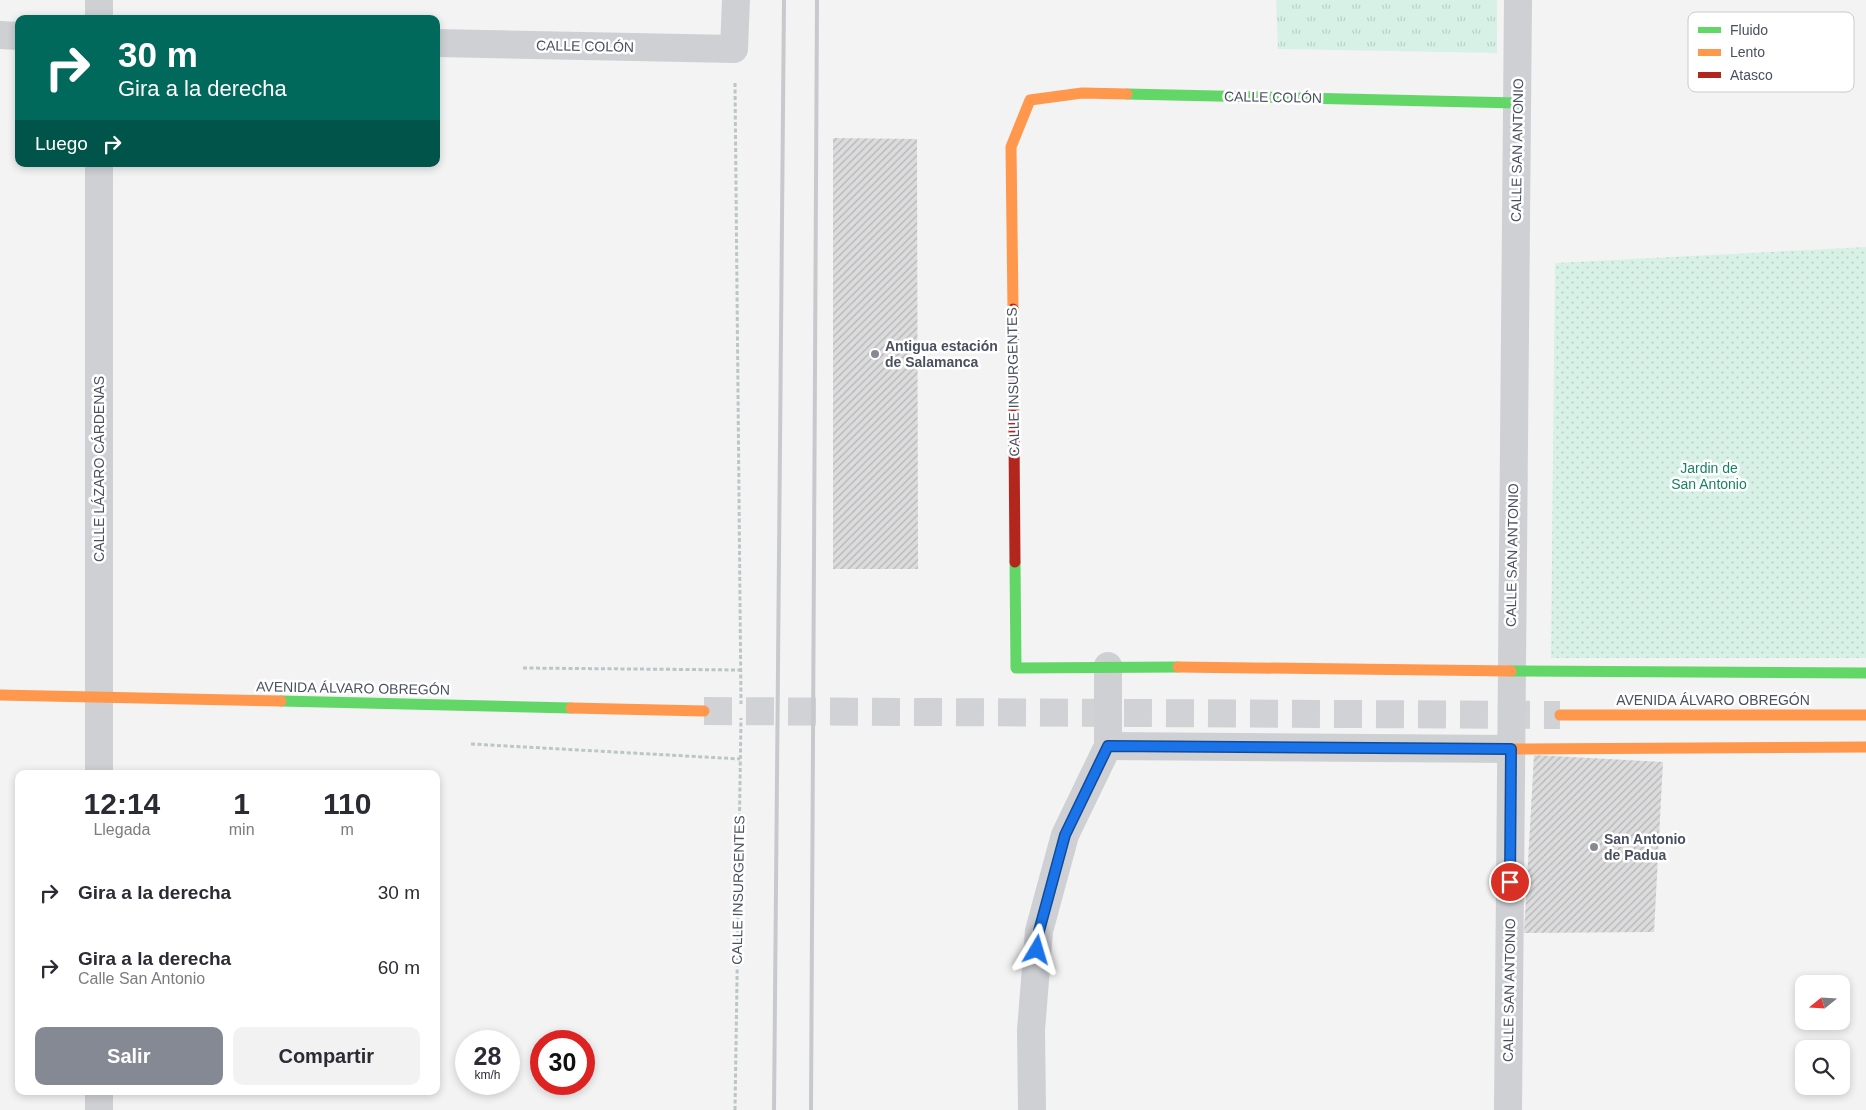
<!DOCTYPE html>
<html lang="es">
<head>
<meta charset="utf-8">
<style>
  :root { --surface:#fff; --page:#f2f2f3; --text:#2b2b33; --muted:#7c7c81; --accent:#848993 }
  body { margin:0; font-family:Arial,sans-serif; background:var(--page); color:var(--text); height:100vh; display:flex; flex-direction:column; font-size:19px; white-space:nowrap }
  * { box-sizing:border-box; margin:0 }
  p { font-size:16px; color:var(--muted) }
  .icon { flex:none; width:28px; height:28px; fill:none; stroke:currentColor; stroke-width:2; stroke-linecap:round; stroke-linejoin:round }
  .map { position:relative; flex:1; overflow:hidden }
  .side { position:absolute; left:15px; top:770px; width:425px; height:325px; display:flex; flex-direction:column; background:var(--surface); border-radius:10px; box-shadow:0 2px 8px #0003 }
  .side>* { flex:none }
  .guide { position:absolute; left:15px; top:15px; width:425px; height:152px; border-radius:10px; box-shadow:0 2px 8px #0003; background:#00695c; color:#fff; overflow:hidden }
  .needle { width:32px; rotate:252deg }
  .buttons { position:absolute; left:1795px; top:975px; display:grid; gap:10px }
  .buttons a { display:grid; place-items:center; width:55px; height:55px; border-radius:10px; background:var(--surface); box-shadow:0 2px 8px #0003; font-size:25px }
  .speed { position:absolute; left:455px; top:1030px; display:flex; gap:10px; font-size:25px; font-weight:700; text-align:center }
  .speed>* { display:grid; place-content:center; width:65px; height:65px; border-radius:50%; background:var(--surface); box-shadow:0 2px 8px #0003; line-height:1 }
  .speed small { font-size:12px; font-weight:400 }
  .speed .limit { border:8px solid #d22; background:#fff; color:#111 }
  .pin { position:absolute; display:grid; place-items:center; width:42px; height:42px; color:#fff; margin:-21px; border:2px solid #fff; border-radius:50%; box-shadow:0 1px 5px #0007 }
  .me { position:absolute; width:55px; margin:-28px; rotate:7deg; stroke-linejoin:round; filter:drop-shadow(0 0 4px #0008) }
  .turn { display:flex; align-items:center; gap:18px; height:105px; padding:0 20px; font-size:22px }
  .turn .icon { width:65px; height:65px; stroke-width:2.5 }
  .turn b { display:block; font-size:35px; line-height:42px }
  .then { display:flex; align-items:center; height:48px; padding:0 20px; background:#0003; gap:10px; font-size:19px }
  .eta { display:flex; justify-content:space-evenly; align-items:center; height:85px; text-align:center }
  .eta b { font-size:30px; font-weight:800; line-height:35px }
  .primary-button { display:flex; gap:10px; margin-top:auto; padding:10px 20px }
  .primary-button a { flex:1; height:58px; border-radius:10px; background:var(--accent); color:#fff; font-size:20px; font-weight:800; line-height:58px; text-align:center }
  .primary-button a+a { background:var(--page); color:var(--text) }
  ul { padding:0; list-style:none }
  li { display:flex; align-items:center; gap:15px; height:75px; padding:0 20px }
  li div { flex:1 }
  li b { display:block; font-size:19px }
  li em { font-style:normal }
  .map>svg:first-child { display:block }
</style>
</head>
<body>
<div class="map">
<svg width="1866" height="1110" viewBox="0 0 1866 1110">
  <defs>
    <pattern id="park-tufts" width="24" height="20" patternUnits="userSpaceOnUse" patternTransform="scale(1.25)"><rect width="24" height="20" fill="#d8f1e7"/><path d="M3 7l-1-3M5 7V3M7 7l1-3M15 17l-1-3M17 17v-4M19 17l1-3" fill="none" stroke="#bbd0c9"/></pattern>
    <pattern id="garden-dots" width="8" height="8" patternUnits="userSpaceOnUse" patternTransform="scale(1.25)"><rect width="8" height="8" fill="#d8f1e7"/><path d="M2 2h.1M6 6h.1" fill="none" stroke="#bbd0c9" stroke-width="1.8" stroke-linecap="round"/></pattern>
    <pattern id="building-hatch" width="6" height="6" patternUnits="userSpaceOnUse" patternTransform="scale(1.25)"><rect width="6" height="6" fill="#dcdcdd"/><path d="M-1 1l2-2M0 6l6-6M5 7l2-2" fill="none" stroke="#b4b5b7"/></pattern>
  </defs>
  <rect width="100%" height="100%" fill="#f3f3f3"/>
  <path fill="url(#park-tufts)" d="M 1276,0 L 1497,0 L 1497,53 L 1278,49 Z"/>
  <path fill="url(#garden-dots)" d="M 1866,247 L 1866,658 L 1551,658 L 1555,263 Z"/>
  <g fill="url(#building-hatch)">
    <path d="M 833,138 L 917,139 L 918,569 L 833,569 Z"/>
    <path d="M 1534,755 L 1663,762 L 1654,932 L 1524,933 Z"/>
  </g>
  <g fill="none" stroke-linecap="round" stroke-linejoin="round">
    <path stroke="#d1d2d6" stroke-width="28" stroke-dasharray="28 14" stroke-linecap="butt" d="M 704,711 L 1560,715"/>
    <g stroke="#bbc7c6" stroke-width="3" stroke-dasharray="4 2.5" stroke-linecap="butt">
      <path d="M 735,83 L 741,704"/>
      <path d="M 523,668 L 742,670"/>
      <path d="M 471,744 L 740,759"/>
      <path d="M 735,1110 L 741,718"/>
    </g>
    <g stroke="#ced0d4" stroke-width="28">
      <path d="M 99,19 L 99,0"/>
      <path d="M 0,35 L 19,36"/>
      <path d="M 436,43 L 734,49 L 736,0"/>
      <path d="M 99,164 L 99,774"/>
      <path d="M 1108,746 L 1511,749"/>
      <path d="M 99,1110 L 99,1091"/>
      <path d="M 1032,1110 L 1031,1030 L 1039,931 L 1065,835 L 1108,746 L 1108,666"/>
      <path d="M 1508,1110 L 1518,0"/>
    </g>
    <g stroke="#63d668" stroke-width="11">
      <path d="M 1127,94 L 1517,103"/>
      <path d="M 1015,562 L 1016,668 L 1178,667"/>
      <path d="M 1511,671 L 1866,673"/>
      <path d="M 281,701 L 571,708"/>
    </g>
    <g stroke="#ff974d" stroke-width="11">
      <path d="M 1013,309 L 1011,147 L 1030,100 L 1082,93 L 1127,94"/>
      <path d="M 1178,667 L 1511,671"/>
      <path d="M 0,695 L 281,701"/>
      <path d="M 571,708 L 704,711"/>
      <path d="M 1560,715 L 1866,715"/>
      <path d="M 1511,749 L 1866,747"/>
    </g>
    <path stroke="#b3261e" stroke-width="11" d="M 1013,309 L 1015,562"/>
    <g stroke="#c8c9cd" stroke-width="4">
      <path d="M 774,1110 L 784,0"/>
      <path d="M 811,1110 L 817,0"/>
    </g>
  </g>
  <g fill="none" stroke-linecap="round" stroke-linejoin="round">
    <g stroke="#114b97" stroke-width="12">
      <path id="route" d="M 1037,950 L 1039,931 L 1065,835 L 1108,746 L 1511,749 L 1510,882"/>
    </g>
    <use href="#route" stroke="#1a73e8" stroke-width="9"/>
  </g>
  <g fill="#848993" stroke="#fff" stroke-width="2">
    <circle cx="875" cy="354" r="5"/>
    <circle cx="1594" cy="847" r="5"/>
  </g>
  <g text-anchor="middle" stroke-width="5" stroke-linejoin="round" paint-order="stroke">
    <g font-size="14" fill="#495060" stroke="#fff">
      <text transform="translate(585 46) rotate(1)" y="5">CALLE COLÓN</text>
      <text transform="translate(1273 97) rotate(1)" y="5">CALLE COLÓN</text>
      <text transform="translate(1517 150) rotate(-89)" y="5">CALLE SAN ANTONIO</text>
      <text transform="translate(1013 382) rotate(-91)" y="5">CALLE INSURGENTES</text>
      <text transform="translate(99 469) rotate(-90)" y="5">CALLE LÁZARO CÁRDENAS</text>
      <text transform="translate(1512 555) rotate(-89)" y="5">CALLE SAN ANTONIO</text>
      <text transform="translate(353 688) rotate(1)" y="5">AVENIDA ÁLVARO OBREGÓN</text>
      <text x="1713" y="705">AVENIDA ÁLVARO OBREGÓN</text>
      <text transform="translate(738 890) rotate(-89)" y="5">CALLE INSURGENTES</text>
      <text transform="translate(1509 990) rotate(-89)" y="5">CALLE SAN ANTONIO</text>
    </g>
    <g font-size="14" font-weight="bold" fill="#495060" stroke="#fff" text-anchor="start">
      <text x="885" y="351">Antigua estación<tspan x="885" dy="16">de Salamanca</tspan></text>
      <text x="1604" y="844">San Antonio<tspan x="1604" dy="16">de Padua</tspan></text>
    </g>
    <g font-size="14" fill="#188364" stroke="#fff">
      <text x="1709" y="473">Jardin de<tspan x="1709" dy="16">San Antonio</tspan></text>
    </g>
  </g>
  <rect x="1688" y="12" width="166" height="80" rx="8" fill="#fff" stroke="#c8cacf" stroke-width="1"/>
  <rect x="1698" y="27" width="23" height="6" fill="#63d668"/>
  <rect x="1698" y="49" width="23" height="7" fill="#ff974d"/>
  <rect x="1698" y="72" width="23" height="6" fill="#b3261e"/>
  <g font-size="14" fill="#495060">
    <text x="1730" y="35">Fluido</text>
    <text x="1730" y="57">Lento</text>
    <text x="1730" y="80">Atasco</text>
  </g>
</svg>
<div class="buttons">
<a><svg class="needle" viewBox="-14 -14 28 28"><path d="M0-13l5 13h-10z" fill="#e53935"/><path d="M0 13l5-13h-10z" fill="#7c7c81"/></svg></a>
<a><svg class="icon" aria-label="search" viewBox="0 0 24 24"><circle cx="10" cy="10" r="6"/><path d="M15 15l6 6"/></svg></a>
</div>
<div class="speed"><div>28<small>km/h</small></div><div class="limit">30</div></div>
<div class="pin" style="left:1510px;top:882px;background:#d93025"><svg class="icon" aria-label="arrive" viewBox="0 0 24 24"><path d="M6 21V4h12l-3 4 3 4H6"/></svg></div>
<svg class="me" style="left:1037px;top:950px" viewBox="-20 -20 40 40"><path d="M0-17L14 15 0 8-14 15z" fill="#1a73e8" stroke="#fff" stroke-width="4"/></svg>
<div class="guide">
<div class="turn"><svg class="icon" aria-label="right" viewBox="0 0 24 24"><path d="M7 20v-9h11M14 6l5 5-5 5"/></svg><div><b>30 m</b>Gira a la derecha</div></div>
<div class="then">Luego<svg class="icon" aria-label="right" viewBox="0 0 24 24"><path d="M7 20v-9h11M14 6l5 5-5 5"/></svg></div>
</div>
<section class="side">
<div class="eta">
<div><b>12:14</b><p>Llegada</p></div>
<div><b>1</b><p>min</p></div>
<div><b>110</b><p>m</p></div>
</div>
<ul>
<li><svg class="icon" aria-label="right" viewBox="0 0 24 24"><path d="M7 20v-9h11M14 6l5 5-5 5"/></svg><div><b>Gira a la derecha</b></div><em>30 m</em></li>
<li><svg class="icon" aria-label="right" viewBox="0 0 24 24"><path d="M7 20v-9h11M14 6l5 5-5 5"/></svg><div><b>Gira a la derecha</b><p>Calle San Antonio</p></div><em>60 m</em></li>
</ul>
<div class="primary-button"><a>Salir</a><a>Compartir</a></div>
</section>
</div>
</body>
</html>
